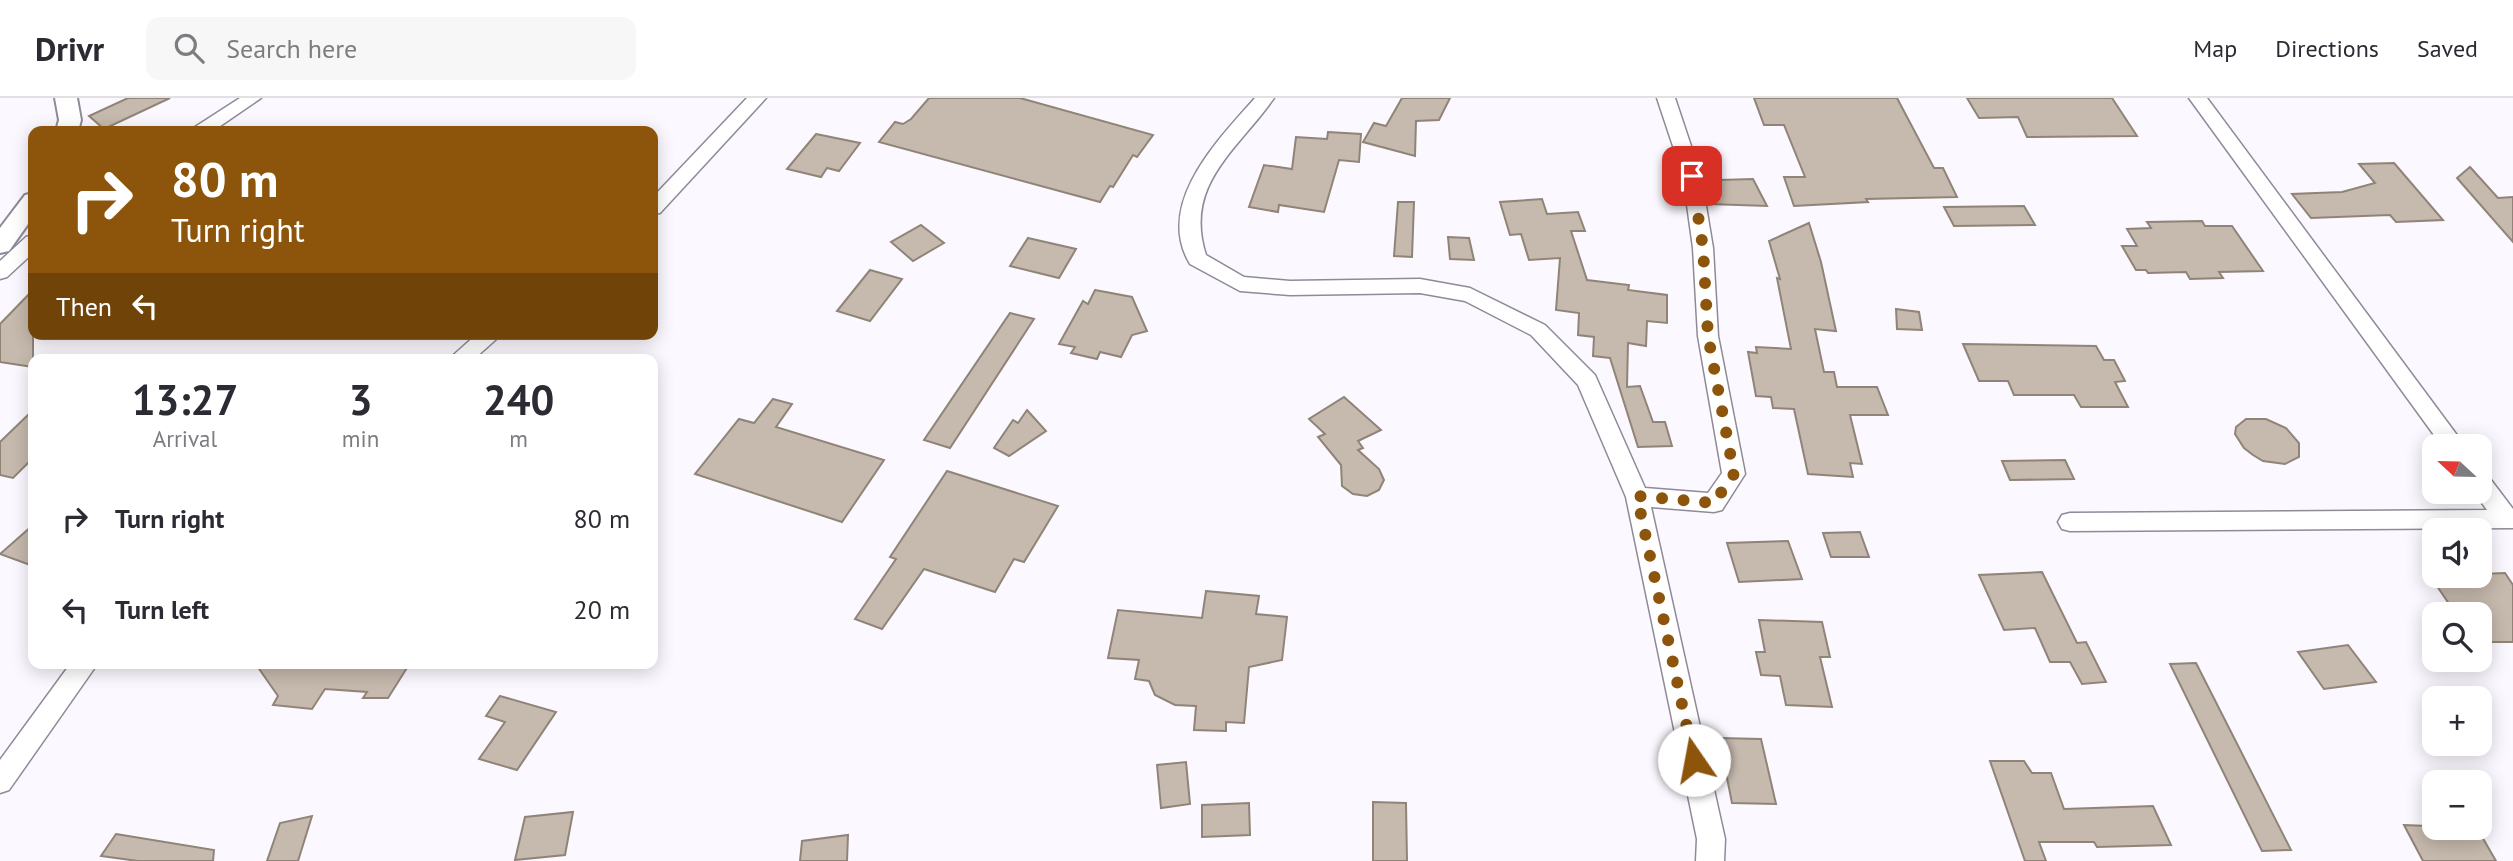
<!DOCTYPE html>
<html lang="en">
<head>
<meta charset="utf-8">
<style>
  :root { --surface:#fff; --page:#f7f7f7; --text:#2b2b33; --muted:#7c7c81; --line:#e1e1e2 }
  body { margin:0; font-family:"PT Sans",sans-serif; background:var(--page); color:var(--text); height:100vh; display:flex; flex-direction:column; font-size:26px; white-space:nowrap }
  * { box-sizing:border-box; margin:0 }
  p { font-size:23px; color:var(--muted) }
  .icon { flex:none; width:38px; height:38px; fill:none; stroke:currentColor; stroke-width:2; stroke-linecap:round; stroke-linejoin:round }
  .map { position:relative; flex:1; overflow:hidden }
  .side { position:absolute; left:28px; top:256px; width:630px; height:315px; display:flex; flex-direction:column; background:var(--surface); border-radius:14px; box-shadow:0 4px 18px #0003 }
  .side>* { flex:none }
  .hud { position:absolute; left:28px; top:28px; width:630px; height:214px; border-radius:14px; box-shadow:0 4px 18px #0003; background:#8d550c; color:#fff; overflow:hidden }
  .needle { width:46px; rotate:292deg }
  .fabs { position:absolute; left:2422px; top:336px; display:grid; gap:14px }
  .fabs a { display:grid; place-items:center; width:70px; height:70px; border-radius:14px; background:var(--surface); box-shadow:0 4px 18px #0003; font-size:35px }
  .pin { position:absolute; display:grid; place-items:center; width:60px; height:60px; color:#fff; margin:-30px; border-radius:14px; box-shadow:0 4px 10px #0006 }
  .me { position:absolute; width:77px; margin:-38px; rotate:348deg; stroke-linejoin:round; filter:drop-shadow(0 0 5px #0008) }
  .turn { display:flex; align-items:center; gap:24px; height:147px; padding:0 28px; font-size:32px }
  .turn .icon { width:91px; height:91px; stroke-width:2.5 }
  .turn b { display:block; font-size:49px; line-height:60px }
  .then { display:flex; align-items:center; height:66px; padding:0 28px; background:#0003; gap:14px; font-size:26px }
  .eta { display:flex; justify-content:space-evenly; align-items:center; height:119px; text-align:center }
  .eta b { font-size:42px; font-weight:600; line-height:49px }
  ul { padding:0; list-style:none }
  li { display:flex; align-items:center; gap:21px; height:91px; padding:0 28px }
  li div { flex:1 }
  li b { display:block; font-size:26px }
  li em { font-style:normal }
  header { display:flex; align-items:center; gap:42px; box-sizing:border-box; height:98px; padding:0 35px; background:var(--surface); border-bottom:2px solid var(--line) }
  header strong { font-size:33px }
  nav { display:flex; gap:38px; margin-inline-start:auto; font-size:24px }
  .search { width:490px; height:63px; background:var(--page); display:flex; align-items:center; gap:18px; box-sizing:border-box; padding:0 24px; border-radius:14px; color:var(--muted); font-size:26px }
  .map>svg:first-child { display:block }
</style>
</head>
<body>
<header>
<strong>Drivr</strong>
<div class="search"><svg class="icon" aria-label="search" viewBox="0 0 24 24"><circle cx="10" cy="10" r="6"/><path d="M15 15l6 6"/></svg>Search here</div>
<nav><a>Map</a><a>Directions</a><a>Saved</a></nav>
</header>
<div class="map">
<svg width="2513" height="763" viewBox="0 0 2513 763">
  <rect width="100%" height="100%" fill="#fbf9ff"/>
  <g fill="#c6b9ad" stroke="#908478" stroke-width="2">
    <path d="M 128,0 L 170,0 L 104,31 L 89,18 Z"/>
    <path d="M 929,0 L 1020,0 L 1153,37 L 1137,59 L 1133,57 L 1113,89 L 1110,88 L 1100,104 L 879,44 L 895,24 L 903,26 L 911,21 Z"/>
    <path d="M 1402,0 L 1450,0 L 1439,22 L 1416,23 L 1415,58 L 1363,44 L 1374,25 L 1386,28 Z"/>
    <path d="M 1754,0 L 1897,0 L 1934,70 L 1943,70 L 1957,99 L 1866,101 L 1868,104 L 1794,108 L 1784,79 L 1805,79 L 1784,27 L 1764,27 Z"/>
    <path d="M 1967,0 L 2112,0 L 2137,38 L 2027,39 L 2018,19 L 1979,20 Z"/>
    <path d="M 1328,34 L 1361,36 L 1359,64 L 1339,62 L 1324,114 L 1279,107 L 1278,114 L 1249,109 L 1264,67 L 1292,71 L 1296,39 L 1327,41 Z"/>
    <path d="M 816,36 L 860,45 L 839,73 L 827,70 L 821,79 L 787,71 Z"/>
    <path d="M 2394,65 L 2443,122 L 2396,124 L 2390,117 L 2311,120 L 2292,96 L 2342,94 L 2375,85 L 2359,66 Z"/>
    <path d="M 2470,69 L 2498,100 L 2513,99 L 2513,144 L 2457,80 Z"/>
    <path d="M 1704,78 L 1719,79 L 1719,82 L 1753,81 L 1767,108 L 1708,106 Z"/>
    <path d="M 1542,101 L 1547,116 L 1578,114 L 1585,133 L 1571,133 L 1587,182 L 1629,187 L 1628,192 L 1667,197 L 1667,225 L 1647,223 L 1646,248 L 1628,245 L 1627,289 L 1640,288 L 1653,324 L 1665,324 L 1672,348 L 1638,349 L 1610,260 L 1593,258 L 1594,239 L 1578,237 L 1579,215 L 1556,212 L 1560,160 L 1529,162 L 1521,136 L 1510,137 L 1500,104 Z"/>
    <path d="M 1398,104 L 1414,104 L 1412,159 L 1394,158 Z"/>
    <path d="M 2024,108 L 2035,127 L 1954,128 L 1944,109 Z"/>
    <path d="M 2202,123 L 2205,128 L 2232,128 L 2263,173 L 2219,174 L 2223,180 L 2190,181 L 2186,174 L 2148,175 L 2146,172 L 2136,172 L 2122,148 L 2137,148 L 2127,131 L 2151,130 L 2147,124 Z"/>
    <path d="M 1809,125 L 1821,164 L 1836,233 L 1815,231 L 1824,274 L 1834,274 L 1837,289 L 1877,289 L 1888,317 L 1850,317 L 1862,366 L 1850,365 L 1853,379 L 1808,376 L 1794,311 L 1773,310 L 1771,299 L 1756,298 L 1748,254 L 1757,255 L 1756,249 L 1791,251 L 1777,180 L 1780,181 L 1769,143 Z"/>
    <path d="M 921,127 L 944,145 L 913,163 L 891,144 Z"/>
    <path d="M 1448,139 L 1469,140 L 1474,162 L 1450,161 Z"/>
    <path d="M 1028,140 L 1076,151 L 1059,180 L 1010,168 Z"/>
    <path d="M 870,172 L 902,181 L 870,223 L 837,213 Z"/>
    <path d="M 33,192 L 33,269 L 0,264 L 0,226 Z"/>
    <path d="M 1095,192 L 1132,199 L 1147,233 L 1132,237 L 1121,259 L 1100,254 L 1097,261 L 1071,255 L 1075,249 L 1059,246 L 1083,203 L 1088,206 Z"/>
    <path d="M 1896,211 L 1919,214 L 1922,232 L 1897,231 Z"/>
    <path d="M 1010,215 L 1034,221 L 950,350 L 924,342 Z"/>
    <path d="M 1963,246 L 2096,248 L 2104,262 L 2114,262 L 2125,283 L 2115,284 L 2128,309 L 2081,309 L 2074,297 L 2014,297 L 2008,283 L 1979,283 Z"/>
    <path d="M 1344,299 L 1381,332 L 1358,343 L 1363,350 L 1358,352 L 1379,371 L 1384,382 L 1379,392 L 1367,398 L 1353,396 L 1342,388 L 1341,367 L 1318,339 L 1325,336 L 1309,321 Z"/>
    <path d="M 773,301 L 792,306 L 776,329 L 884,362 L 842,424 L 695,376 L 739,321 L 754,325 Z"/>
    <path d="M 33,312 L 33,360 L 13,380 L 0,377 L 0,344 Z"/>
    <path d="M 1027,312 L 1046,333 L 1009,358 L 994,350 L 1013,322 L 1018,325 Z"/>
    <path d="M 2246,321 L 2266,321 L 2286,330 L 2299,345 L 2299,359 L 2285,366 L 2263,363 L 2253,357 L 2244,350 L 2235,336 L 2236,329 Z"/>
    <path d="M 2065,362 L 2074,381 L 2010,382 L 2002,363 Z"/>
    <path d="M 947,373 L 1058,408 L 1024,464 L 1014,461 L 995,494 L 924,471 L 882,531 L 855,521 L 896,461 L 890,459 Z"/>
    <path d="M 33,427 L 33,468 L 0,456 Z"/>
    <path d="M 1860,434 L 1869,459 L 1831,459 L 1823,435 Z"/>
    <path d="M 1788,443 L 1802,481 L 1739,484 L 1727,445 Z"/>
    <path d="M 2042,474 L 2077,545 L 2086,544 L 2106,584 L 2082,586 L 2070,564 L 2050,564 L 2035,530 L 2004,532 L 1979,477 Z"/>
    <path d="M 2505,475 L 2513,487 L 2513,544 L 2480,544 L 2480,516 L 2456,516 L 2430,478 Z"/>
    <path d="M 1206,493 L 1259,498 L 1256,516 L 1287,519 L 1282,562 L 1249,569 L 1244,625 L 1226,624 L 1226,633 L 1194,632 L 1196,608 L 1175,607 L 1155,597 L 1149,583 L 1135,581 L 1139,562 L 1108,560 L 1118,512 L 1202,520 Z"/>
    <path d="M 1759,522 L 1822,524 L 1830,559 L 1820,559 L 1832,609 L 1786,607 L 1780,578 L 1761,577 L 1756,554 L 1765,554 Z"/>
    <path d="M 2348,547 L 2376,584 L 2324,591 L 2298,554 Z"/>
    <path d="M 255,565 L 410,565 L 388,600 L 363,600 L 367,594 L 325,591 L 312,611 L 273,607 L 278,598 Z"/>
    <path d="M 2196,565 L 2291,752 L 2262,753 L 2170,566 Z"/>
    <path d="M 500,598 L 556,614 L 517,672 L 479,661 L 505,624 L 486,618 Z"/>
    <path d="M 1719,640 L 1761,641 L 1776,706 L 1732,705 Z"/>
    <path d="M 1990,663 L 2024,663 L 2032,675 L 2051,675 L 2064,711 L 2153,708 L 2171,747 L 2097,749 L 2094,744 L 2039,744 L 2046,763 L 2025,763 Z"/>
    <path d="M 1186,664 L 1190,706 L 1161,710 L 1157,667 Z"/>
    <path d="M 1373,704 L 1406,705 L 1407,763 L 1373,763 Z"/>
    <path d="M 1249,705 L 1250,737 L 1202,739 L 1202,707 Z"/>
    <path d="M 573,714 L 565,757 L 515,762 L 525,719 Z"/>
    <path d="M 312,718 L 298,763 L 267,763 L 280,725 Z"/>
    <path d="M 2404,727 L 2477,730 L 2496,763 L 2423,763 Z"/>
    <path d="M 116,736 L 214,752 L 213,763 L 138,763 L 101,758 Z"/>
    <path d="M 848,737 L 847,763 L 800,763 L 802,743 Z"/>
  </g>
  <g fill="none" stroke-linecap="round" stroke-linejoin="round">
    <g stroke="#8f8998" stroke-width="3">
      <g id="minor">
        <path d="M 240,0 L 261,0 L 213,33 L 192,33 L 195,29 Z"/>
        <path d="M 747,0 L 766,0 L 660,115 L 653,116 L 653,99 Z"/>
        <path d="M 1255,0 L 1274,0 C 1238,52 1183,86 1206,157 L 1244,179 L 1290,183 L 1420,181 L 1470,190 L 1545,227 L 1595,277 L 1645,390 L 1708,395 L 1722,375 L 1698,238 L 1693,150 L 1683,78 L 1657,0 L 1675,0 L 1701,78 L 1713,150 L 1718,238 L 1745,376 L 1722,412 L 1714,414 L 1651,409 L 1725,741 L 1724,763 L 1696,763 L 1697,741 L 1626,399 L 1578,287 L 1531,237 L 1465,203 L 1420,195 L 1290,197 L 1240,193 L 1190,166 C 1154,106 1218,42 1255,0 Z"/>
        <path d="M 2189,0 L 2207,0 L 2465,348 L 2442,348 Z"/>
        <path d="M 33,137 L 33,155 L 7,179 L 0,181 L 0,163 L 26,139 Z"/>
        <path d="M 477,236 L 502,236 L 474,261 L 449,261 Z"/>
        <path d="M 2480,375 L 2488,378 L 2513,411 L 2513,430 L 2070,433 L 2062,431 L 2058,424 L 2062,417 L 2070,415 L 2487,412 L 2474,394 L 2480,394 Z"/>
        <path d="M 71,565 L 98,565 L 9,692 L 0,695 L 0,662 Z"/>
      </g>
    </g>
    <g stroke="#8f8998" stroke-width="4">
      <g id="tertiary">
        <path d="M 55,0 L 77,0 L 81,22 L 78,33 L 56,33 L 59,22 Z"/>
        <path d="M 33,95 L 33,119 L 9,153 L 0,155 L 0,130 L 25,97 Z"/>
      </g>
    </g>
    <use href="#minor" fill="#fff" fill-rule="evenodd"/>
    <use href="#tertiary" fill="#fff" fill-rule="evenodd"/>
  </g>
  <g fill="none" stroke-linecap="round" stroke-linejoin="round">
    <path stroke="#8d550c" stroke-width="12" stroke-dasharray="0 21.6" d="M 1692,78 L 1703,150 L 1708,238 L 1734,376 L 1714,405 L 1637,398 L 1694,662"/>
  </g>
</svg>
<div class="fabs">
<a><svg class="needle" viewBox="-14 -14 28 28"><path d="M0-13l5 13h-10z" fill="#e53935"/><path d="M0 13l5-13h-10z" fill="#7c7c81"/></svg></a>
<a><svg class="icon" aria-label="sound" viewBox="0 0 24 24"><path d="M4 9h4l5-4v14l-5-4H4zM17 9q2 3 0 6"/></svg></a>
<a><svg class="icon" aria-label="search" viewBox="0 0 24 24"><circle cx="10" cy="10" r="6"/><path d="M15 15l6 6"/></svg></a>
<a>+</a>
<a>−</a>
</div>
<div class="pin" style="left:1692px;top:78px;background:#d93025"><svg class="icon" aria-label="arrive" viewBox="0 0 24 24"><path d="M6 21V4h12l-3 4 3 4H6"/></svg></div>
<svg class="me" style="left:1694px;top:662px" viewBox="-20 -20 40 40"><circle r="19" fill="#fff"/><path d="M0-13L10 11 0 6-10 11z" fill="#8d550c"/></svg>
<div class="hud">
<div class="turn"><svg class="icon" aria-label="right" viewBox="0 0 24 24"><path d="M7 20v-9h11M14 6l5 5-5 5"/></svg><div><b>80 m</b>Turn right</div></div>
<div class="then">Then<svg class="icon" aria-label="left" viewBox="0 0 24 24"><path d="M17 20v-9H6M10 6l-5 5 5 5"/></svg></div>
</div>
<section class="side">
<div class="eta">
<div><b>13:27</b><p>Arrival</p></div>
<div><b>3</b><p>min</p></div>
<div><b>240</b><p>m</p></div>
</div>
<ul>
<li><svg class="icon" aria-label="right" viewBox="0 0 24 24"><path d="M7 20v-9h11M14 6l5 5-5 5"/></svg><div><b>Turn right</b></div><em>80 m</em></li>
<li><svg class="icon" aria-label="left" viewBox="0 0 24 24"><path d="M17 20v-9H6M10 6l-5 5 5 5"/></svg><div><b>Turn left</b></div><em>20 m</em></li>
</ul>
</section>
</div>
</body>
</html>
